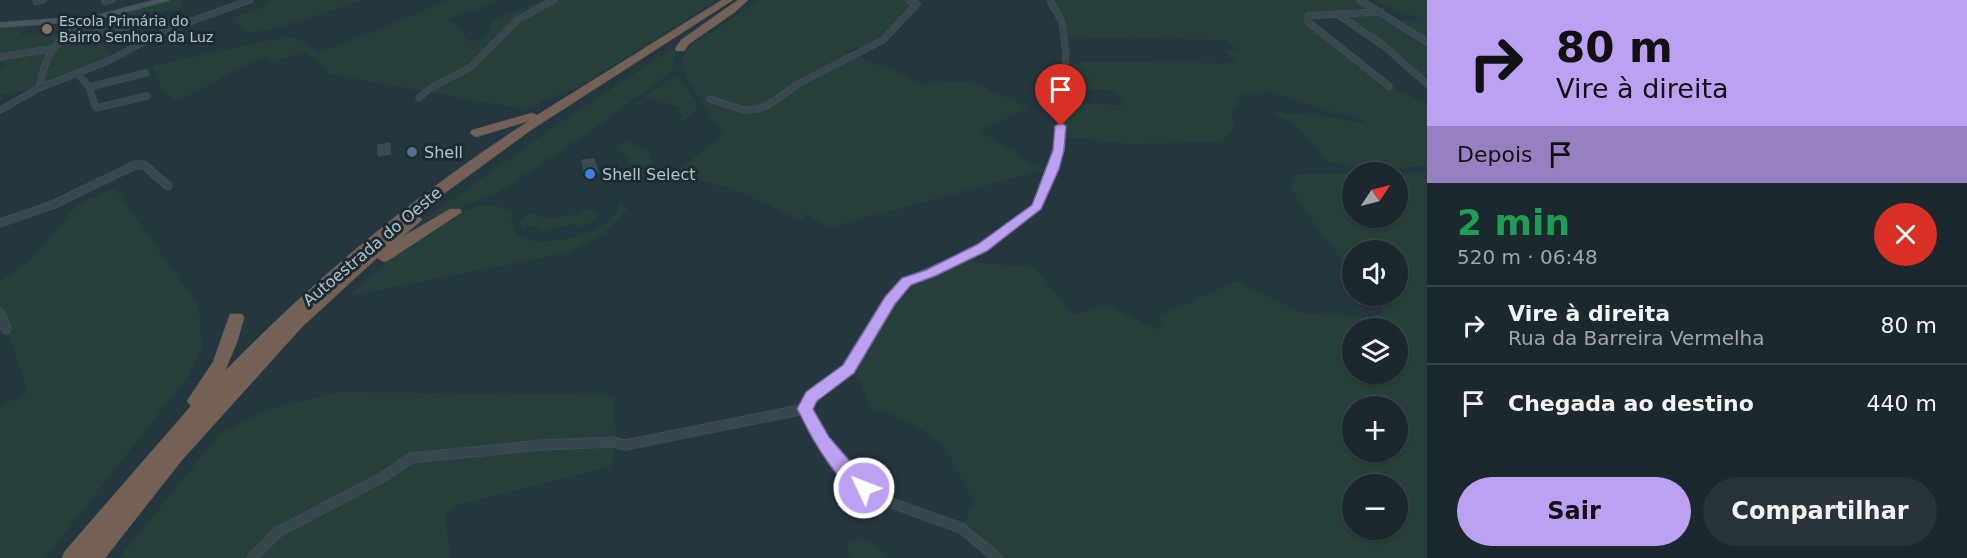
<!DOCTYPE html>
<html lang="pt">
<head>
<meta charset="utf-8">
<style>
  :root { --surface:#1b282e; --page:#28343a; --text:#f1f3f6; --muted:#a0a6aa; --line:#39444a; --accent:#bca0f2 }
  body { margin:0; font-family:"DejaVu Sans",sans-serif; background:var(--page); color:var(--text); height:100vh; display:flex; flex-direction:column; font-size:22px; white-space:nowrap }
  * { box-sizing:border-box; margin:0 }
  p { font-size:20px; color:var(--muted) }
  .icon { flex:none; width:33px; height:33px; fill:none; stroke:currentColor; stroke-width:2; stroke-linecap:round; stroke-linejoin:round }
  .map { position:relative; flex:1; overflow:hidden }
  .details { display:flex; flex-direction:column; background:var(--surface); width:540px }
  .details>* { flex:none }
  .top-card { background:#bca0f2; color:#111; overflow:hidden }
  .needle { width:39px; rotate:55deg }
  .tools { position:absolute; left:1342px; top:162px; display:grid; gap:12px }
  .tools a { display:grid; place-items:center; width:66px; height:66px; border-radius:50%; background:var(--surface); box-shadow:0 2px 4px #0004,0 0 0 2px var(--line); font-size:30px }
  .pin { position:absolute; display:grid; place-items:center; width:51px; height:51px; color:#fff; margin:-62px -26px; border-radius:50% 50% 50% 0; rotate:-45deg; box-shadow:0 0 6px #0007 }
  .pin .icon { rotate:45deg }
  .me { position:absolute; width:66px; margin:-33px; rotate:313deg; stroke-linejoin:round; filter:drop-shadow(0 0 4px #0008) }
  .turn { display:flex; align-items:center; gap:21px; height:126px; padding:0 30px; font-size:27px }
  .turn .icon { width:78px; height:78px; stroke-width:2.5 }
  .turn b { display:block; font-size:42px; line-height:51px }
  .then { display:flex; align-items:center; height:57px; padding:0 30px; background:#0003; gap:12px; font-size:22px }
  .round { display:grid; place-items:center; flex:none; width:63px; height:63px; border-radius:32px; background:var(--page) }
  .summary { display:flex; align-items:center; justify-content:space-between; height:102px; padding:0 30px }
  h1 { font-size:36px; font-weight:700; line-height:45px; color:#1e9e55 }
  .action { display:flex; gap:12px; margin-top:auto; padding:12px 30px }
  .action a { flex:1; height:69px; border-radius:36px; background:var(--accent); color:#111; font-size:24px; font-weight:700; line-height:69px; text-align:center }
  .action a+a { background:var(--page); color:var(--text) }
  ul { padding:0; list-style:none }
  li { display:flex; align-items:center; gap:18px; height:78px; padding:0 30px; border-top:2px solid var(--line) }
  li div { flex:1 }
  li b { display:block; font-size:22px }
  li em { font-style:normal }
  main { display:flex; flex:1; min-height:0 }
  .map>svg:first-child { display:block }
</style>
</head>
<body>
<main>
<div class="map">
<svg width="1427" height="558" viewBox="0 0 1427 558">
  <rect width="100%" height="100%" fill="#24363e"/>
  <g fill="#263f3b" fill-rule="evenodd">
    <path d="M 168,0 L 181,0 L 185,3 L 182,4 L 183,7 L 175,11 L 172,9 L 129,22 L 131,27 L 97,34 L 112,59 L 39,88 L 0,95 L 0,70 L 5,63 L 0,63 L 0,28 L 30,25 L 20,36 L 63,33 L 60,39 L 99,19 Z"/>
    <path d="M 269,0 L 363,0 L 274,29 L 246,33 L 233,17 L 252,12 L 270,2 Z"/>
    <path d="M 448,0 L 501,0 L 446,20 L 455,24 L 470,42 C 483,40 490,33 493,20 L 544,0 L 717,0 L 583,85 L 524,109 L 329,74 L 320,63 L 305,52 L 270,62 L 266,58 L 234,69 L 214,83 L 177,101 L 162,91 L 152,66 L 275,39 L 298,38 L 318,53 C 362,37 405,19 448,0 Z"/>
    <path d="M 760,0 L 917,0 L 877,44 L 845,51 L 923,84 L 968,81 L 1029,107 L 980,131 L 1042,170 L 827,228 L 805,213 L 804,221 L 733,189 L 674,173 L 724,135 L 686,78 L 681,61 L 688,47 Z"/>
    <path d="M 1050,0 L 1359,0 L 1379,12 L 1308,16 L 1308,21 L 1389,86 L 1427,104 L 1427,166 C 1393,169 1362,168 1328,162 L 1299,128 L 1268,111 L 1323,116 L 1363,123 L 1364,121 L 1291,100 L 1273,91 L 1243,94 L 1232,111 L 1234,129 L 1221,142 L 1128,144 L 1060,136 L 1062,103 L 1124,105 L 1115,91 L 1063,88 L 1066,62 L 1236,63 L 1225,51 L 1239,51 L 1226,40 L 1065,37 Z"/>
    <path d="M 1383,0 L 1427,0 L 1427,39 L 1399,21 L 1422,20 L 1374,1 Z"/>
    <path d="M 1339,14 L 1378,14 L 1427,44 L 1427,77 L 1421,75 Z"/>
    <path d="M 678,44 L 672,72 L 589,132 L 496,194 L 421,222 L 547,132 Z"/>
    <path d="M 674,76 L 678,77 L 698,104 L 695,111 L 684,121 L 680,120 L 684,116 L 676,113 L 681,108 L 650,98 L 635,107 L 634,105 Z"/>
    <path d="M 624,141 L 650,151 L 655,171 L 643,181 L 633,185 L 627,155 L 614,150 Z"/>
    <path d="M 1353,173 L 1353,218 L 1398,218 L 1398,173 L 1427,173 L 1427,558 L 997,558 L 961,528 L 974,503 L 943,444 L 911,422 L 870,407 L 860,382 L 849,369 L 906,282 L 955,260 L 1035,268 L 1074,315 L 1103,304 L 1161,331 L 1160,316 L 1236,281 L 1302,313 L 1370,318 L 1384,313 L 1371,296 L 1398,296 L 1398,250 L 1353,250 L 1353,273 L 1315,225 L 1291,188 L 1293,174 ZM 1353,328 L 1398,328 L 1398,374 L 1353,374 ZM 1353,406 L 1398,406 L 1398,452 L 1353,452 ZM 1353,484 L 1398,484 L 1398,530 L 1353,530 Z"/>
    <path d="M 115,188 L 199,307 L 202,349 L 189,375 L 45,558 L 0,558 L 0,407 L 28,392 L 0,310 L 0,281 L 30,261 L 78,204 Z"/>
    <path d="M 620,201 L 628,209 L 605,233 L 566,253 L 349,296 C 385,264 433,214 482,206 C 493,204 505,208 514,211 L 511,222 L 516,235 C 522,237 528,240 534,241 C 561,243 616,232 620,201 Z"/>
    <path d="M 584,209 L 596,211 L 599,218 L 580,228 L 578,224 L 539,231 L 541,229 L 530,225 L 524,230 L 519,222 L 527,214 L 539,215 L 543,219 L 578,214 Z"/>
    <path d="M 339,392 L 616,395 L 613,409 L 616,431 L 612,466 L 457,505 L 445,515 L 451,558 L 119,558 L 219,435 L 276,407 Z"/>
    <path d="M 860,539 L 877,545 L 887,558 L 853,558 L 846,546 Z"/>
  </g>
  <g fill="none" stroke-linecap="round" stroke-linejoin="round">
    <g stroke="#44535a" stroke-width="7">
      <g id="street-far2">
        <path d="M 1050,0 L 1062,22 L 1066,53 L 1060,140"/>
        <path d="M 1360,0 L 1427,42"/>
        <path d="M 36,2 L 43,0"/>
        <path d="M 105,2 L 112,0"/>
        <path d="M 1381,12 L 1337,14 L 1384,46 L 1427,84"/>
        <path d="M 1337,14 L 1308,16 L 1307,21 L 1389,86"/>
        <path d="M 59,40 L 161,21 L 175,27"/>
        <path d="M 0,57 L 50,49"/>
        <path d="M 78,74 L 89,87 L 96,108 L 147,96"/>
        <path d="M 89,87 L 146,73"/>
        <path d="M 39,88 C 47,47 56,45 86,19"/>
        <path d="M 419,98 L 429,89 L 471,67 L 517,20 L 554,0"/>
        <path d="M 710,99 L 744,110 L 758,109 L 768,105 L 800,83 L 883,40 L 917,4 L 909,0"/>
        <path d="M 0,110 L 39,88 L 106,62 L 167,30 L 250,0"/>
      </g>
    </g>
    <g stroke="#44535a" stroke-width="9">
      <g id="street-far1">
        <path d="M 0,223 L 52,205 L 135,165 L 144,165 L 168,186"/>
        <path d="M 0,312 L 3,321"/>
        <path d="M 877,321 L 890,300 L 906,282 L 982,248 L 1037,207 L 1059,150 L 1060,138"/>
      </g>
    </g>
    <g stroke="#44535a" stroke-width="11">
      <g id="street">
        <path d="M 3,320 L 6,329"/>
        <path d="M 878,320 L 849,369 L 812,397 L 805,409 L 823,442 L 851,477 L 878,498 L 961,528 L 997,558"/>
        <path d="M 252,558 L 278,532 L 383,477 L 411,458 L 542,445 L 614,442 L 625,445 L 805,409"/>
      </g>
    </g>
    <g stroke="#44535a" stroke-width="2">
      <path id="secondary" d="M 156,0 L 169,0 L 95,20 L 0,27 L 0,23 L 95,16 Z"/>
    </g>
    <g stroke="#435259" stroke-width="1">
      <g id="highway">
        <path d="M 722,0 L 733,0 L 531,130 L 412,217 L 420,217 L 422,220 L 402,237 L 450,209 L 460,209 L 462,212 L 389,260 L 384,262 L 377,258 L 302,327 L 182,460 L 105,558 L 62,558 L 65,551 L 191,406 L 187,401 L 213,362 L 230,314 L 242,314 L 244,318 L 237,342 L 225,371 C 317,277 417,193 529,121 L 476,137 L 470,133 L 472,130 L 532,113 L 537,115 Z"/>
        <path d="M 738,0 L 748,0 L 735,12 L 689,44 L 684,51 L 676,51 L 675,49 L 681,40 Z"/>
      </g>
    </g>
    <use href="#street-far2" stroke="#38474e" stroke-width="6"/>
    <use href="#street-far1" stroke="#38474e" stroke-width="8"/>
    <use href="#street" stroke="#38474e" stroke-width="10"/>
    <use href="#secondary" fill="#465761" fill-rule="evenodd"/>
    <use href="#highway" fill="#746055" fill-rule="evenodd"/>
  </g>
  <g fill="#26343b">
    <path d="M 391,141 L 394,149 L 395,163 L 380,165 L 377,158 Z"/>
    <path d="M 600,173 L 601,184 L 585,186 L 583,175 Z"/>
  </g>
  <g fill="#364b54" stroke="#26343b" stroke-width="1.5">
    <path d="M 391,141 L 392,155 L 377,158 L 376,144 Z"/>
    <path d="M 595,157 L 600,173 L 583,175 L 580,159 Z"/>
  </g>
  <path fill="#bca0f2" stroke="#7a689d" stroke-width="1.5" d="M 1061,123 L 1066,126 L 1064,150 L 1059,169 L 1041,209 L 987,251 L 935,276 L 911,285 L 895,304 L 854,373 L 817,401 L 813,409 L 829,437 L 873,488 L 871,493 C 845,502 809,433 800,414 L 797,409 L 806,392 L 843,365 L 885,297 L 902,278 L 926,270 L 978,244 L 1032,205 L 1053,150 L 1055,126 Z"/>
  <circle fill="#8d6e63" stroke="#1d2c33" stroke-width="2" cx="47" cy="29" r="6"/>
  <circle fill="#5c6f8a" stroke="#1d2c33" stroke-width="2" cx="412" cy="152" r="6"/>
  <circle fill="#3f7fe0" stroke="#1d2c33" stroke-width="2" cx="590" cy="174" r="6"/>
  <g text-anchor="middle" stroke-width="6" stroke-linejoin="round" paint-order="stroke">
    <g font-size="14" fill="#b4c2c9" stroke="#1d2c33" text-anchor="start">
      <text x="59" y="26">Escola Primária do<tspan x="59" dy="16">Bairro Senhora da Luz</tspan></text>
    </g>
    <g font-size="16" fill="#b4c2c9" stroke="#1d2c33" text-anchor="start">
      <text x="424" y="158">Shell</text>
      <text x="602" y="180">Shell Select</text>
    </g>
    <g font-size="16" fill="#b4c2c9" stroke="#1d2c33">
      <text transform="translate(372 246) rotate(-40)" y="6">Autoestrada do Oeste</text>
    </g>
  </g>
</svg>
<div class="tools">
<a><svg class="needle" viewBox="-14 -14 28 28"><path d="M0-13l5 13h-10z" fill="#e53935"/><path d="M0 13l5-13h-10z" fill="#a0a6aa"/></svg></a>
<a><svg class="icon" aria-label="sound" viewBox="0 0 24 24"><path d="M4 9h4l5-4v14l-5-4H4zM17 9q2 3 0 6"/></svg></a>
<a><svg class="icon" aria-label="layers" viewBox="0 0 24 24"><path d="M12 4l9 5-9 5-9-5zM3 14l9 5 9-5"/></svg></a>
<a>+</a>
<a>−</a>
</div>
<div class="pin" style="left:1061px;top:126px;background:#d93025"><svg class="icon" aria-label="arrive" viewBox="0 0 24 24"><path d="M6 21V4h12l-3 4 3 4H6"/></svg></div>
<svg class="me" style="left:864px;top:488px" viewBox="-20 -20 40 40"><circle r="17" fill="#bca0f2" stroke="#fff" stroke-width="3"/><path d="M0-11L8 9 0 5-8 9z" fill="#fff"/></svg>
</div>
<section class="details">
<div class="top-card">
<div class="turn"><svg class="icon" aria-label="right" viewBox="0 0 24 24"><path d="M7 20v-9h11M14 6l5 5-5 5"/></svg><div><b>80 m</b>Vire à direita</div></div>
<div class="then">Depois<svg class="icon" aria-label="arrive" viewBox="0 0 24 24"><path d="M6 21V4h12l-3 4 3 4H6"/></svg></div>
</div>
<div class="summary"><div><h1>2 min</h1><p>520 m · 06:48</p></div><a class="round" style="background:#d93025;color:#fff"><svg class="icon" aria-label="close" viewBox="0 0 24 24"><path d="M6 6l12 12M18 6L6 18"/></svg></a></div>
<ul>
<li><svg class="icon" aria-label="right" viewBox="0 0 24 24"><path d="M7 20v-9h11M14 6l5 5-5 5"/></svg><div><b>Vire à direita</b><p>Rua da Barreira Vermelha</p></div><em>80 m</em></li>
<li><svg class="icon" aria-label="arrive" viewBox="0 0 24 24"><path d="M6 21V4h12l-3 4 3 4H6"/></svg><div><b>Chegada ao destino</b></div><em>440 m</em></li>
</ul>
<div class="action"><a>Sair</a><a>Compartilhar</a></div>
</section>
</main>
</body>
</html>
